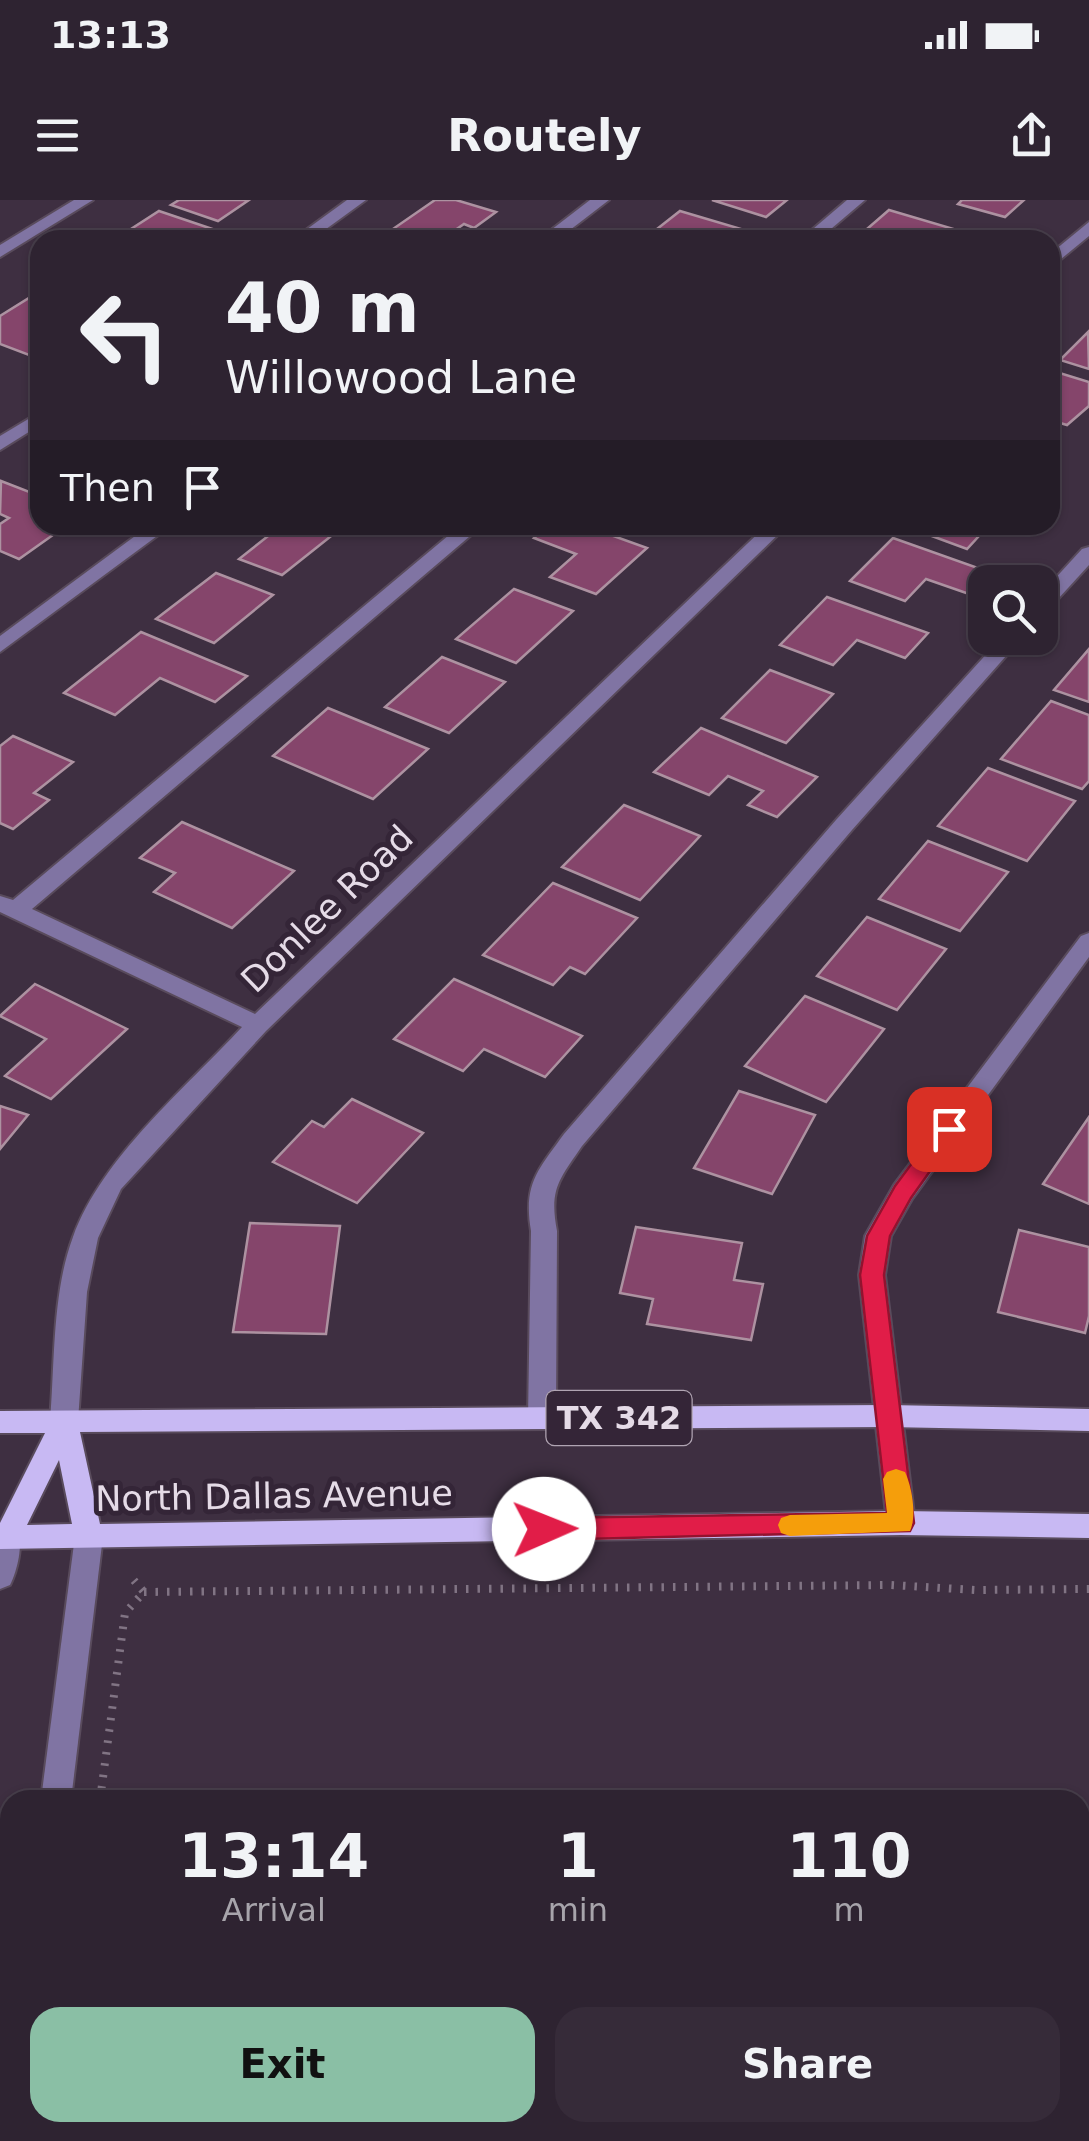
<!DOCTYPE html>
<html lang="en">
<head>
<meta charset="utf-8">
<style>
  :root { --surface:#2e2331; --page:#362b39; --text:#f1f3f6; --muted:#a7a4ab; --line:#49404d; --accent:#8abfa5 }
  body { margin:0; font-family:"DejaVu Sans",sans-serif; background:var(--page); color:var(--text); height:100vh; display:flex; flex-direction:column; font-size:38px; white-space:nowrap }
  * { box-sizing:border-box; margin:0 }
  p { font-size:32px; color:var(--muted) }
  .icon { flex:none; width:55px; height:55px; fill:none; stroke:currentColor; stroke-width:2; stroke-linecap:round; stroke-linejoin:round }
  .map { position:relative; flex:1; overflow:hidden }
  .side { position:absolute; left:0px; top:1590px; width:1090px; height:352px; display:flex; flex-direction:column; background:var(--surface); border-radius:30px 30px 0 0; box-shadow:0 2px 8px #0004,0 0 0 2px var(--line) }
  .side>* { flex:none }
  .guide { position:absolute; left:30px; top:30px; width:1030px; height:305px; border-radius:30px; box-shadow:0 2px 8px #0004,0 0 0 2px var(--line); background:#2e2331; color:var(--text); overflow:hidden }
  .fabs { position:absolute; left:968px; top:365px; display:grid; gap:20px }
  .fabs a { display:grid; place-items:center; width:90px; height:90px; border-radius:20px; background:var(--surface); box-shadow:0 2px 8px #0004,0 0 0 2px var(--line); font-size:50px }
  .pin { position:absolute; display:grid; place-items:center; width:85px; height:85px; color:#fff; margin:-42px; border-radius:20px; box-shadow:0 5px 15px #0006 }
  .me { position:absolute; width:110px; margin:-55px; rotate:89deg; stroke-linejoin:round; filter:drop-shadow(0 0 8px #0008) }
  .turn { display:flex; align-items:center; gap:35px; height:210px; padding:0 30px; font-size:45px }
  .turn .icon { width:130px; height:130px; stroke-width:2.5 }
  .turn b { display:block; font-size:70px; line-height:85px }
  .then { display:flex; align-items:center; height:95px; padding:0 30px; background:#0003; gap:20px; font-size:38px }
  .eta { display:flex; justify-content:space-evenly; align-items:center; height:170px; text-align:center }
  .eta b { font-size:60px; font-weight:800; line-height:70px }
  .action { display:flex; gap:20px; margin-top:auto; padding:20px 30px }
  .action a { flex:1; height:115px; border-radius:30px; background:var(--accent); color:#111; font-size:40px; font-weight:800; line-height:115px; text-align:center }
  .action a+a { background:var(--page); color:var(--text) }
  .status { display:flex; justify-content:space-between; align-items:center; height:70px; padding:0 50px; background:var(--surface); direction:ltr }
  .status svg { height:28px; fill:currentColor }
  header { display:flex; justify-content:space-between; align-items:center; height:130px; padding:0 30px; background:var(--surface); font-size:45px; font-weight:800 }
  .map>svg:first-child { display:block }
</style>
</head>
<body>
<div class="status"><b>13:13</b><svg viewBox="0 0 49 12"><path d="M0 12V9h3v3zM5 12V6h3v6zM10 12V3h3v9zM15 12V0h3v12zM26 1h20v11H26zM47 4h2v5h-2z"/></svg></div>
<header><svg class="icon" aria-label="menu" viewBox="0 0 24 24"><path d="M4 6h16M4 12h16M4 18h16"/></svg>Routely<svg class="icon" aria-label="share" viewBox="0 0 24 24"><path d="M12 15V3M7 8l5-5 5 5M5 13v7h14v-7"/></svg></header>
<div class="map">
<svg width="1089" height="1941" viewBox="0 0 1089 1941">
  <rect width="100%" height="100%" fill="#3e2f41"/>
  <g fill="#85456b" stroke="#ad92a1" stroke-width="2.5">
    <path d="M 179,0 L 249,0 L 218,21 L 171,5 Z"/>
    <path d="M 435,0 L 456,0 L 496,12 L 474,28 L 464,24 L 441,40 L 417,40 L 390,31 Z"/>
    <path d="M 712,0 L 787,0 L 766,17 Z"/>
    <path d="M 962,0 L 1024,0 L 1005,17 L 958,4 Z"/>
    <path d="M 889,10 L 974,35 L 969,40 L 904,40 L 867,29 Z"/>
    <path d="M 159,11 L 242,39 L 114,40 Z"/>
    <path d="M 680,11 L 741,29 L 728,40 L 643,40 Z"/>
    <path d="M 29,98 L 40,102 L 37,158 L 0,144 L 0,116 Z"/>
    <path d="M 1088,132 L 1089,169 L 1060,160 Z"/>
    <path d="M 1053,171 L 1089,182 L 1089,206 L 1067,225 L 1050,220 Z"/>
    <path d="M 1,281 L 40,296 L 40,325 L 67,325 L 19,359 L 0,351 L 0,324 L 9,318 L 0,314 Z"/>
    <path d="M 282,325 L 345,325 L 282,375 L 239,359 Z"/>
    <path d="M 549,325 L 583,325 L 647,348 L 596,394 L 550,377 L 576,354 L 534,338 Z"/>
    <path d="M 902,325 L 989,325 L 967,349 Z"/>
    <path d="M 893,338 L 992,373 L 972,395 L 926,379 L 905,401 L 850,381 Z"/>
    <path d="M 216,373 L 273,395 L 214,443 L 156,419 Z"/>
    <path d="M 514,389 L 573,411 L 516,463 L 456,439 Z"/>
    <path d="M 827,397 L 928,433 L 905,458 L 857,440 L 833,465 L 780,445 Z"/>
    <path d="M 141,432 L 247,476 L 215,502 L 160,478 L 115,515 L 64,493 Z"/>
    <path d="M 1089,449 L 1089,502 L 1054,490 Z"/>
    <path d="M 442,457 L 505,482 L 449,533 L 385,507 Z"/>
    <path d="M 770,470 L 833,494 L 786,543 L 722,518 Z"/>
    <path d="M 1051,501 L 1089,515 L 1089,581 L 1082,589 L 1001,559 Z"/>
    <path d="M 328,508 L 428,549 L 373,599 L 273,556 Z"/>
    <path d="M 701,528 L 817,577 L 777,617 L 748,605 L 763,591 L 728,576 L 709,595 L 654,572 Z"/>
    <path d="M 13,536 L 73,562 L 34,593 L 49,600 L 13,629 L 0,623 L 0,546 Z"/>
    <path d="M 988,568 L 1075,601 L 1027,661 L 938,626 Z"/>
    <path d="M 624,605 L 700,636 L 640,700 L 562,667 Z"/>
    <path d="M 182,622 L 294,671 L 232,728 L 154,692 L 175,673 L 140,658 Z"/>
    <path d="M 928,641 L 1008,672 L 960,731 L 879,699 Z"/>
    <path d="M 553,683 L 637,718 L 585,774 L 570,767 L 553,785 L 483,755 Z"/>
    <path d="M 867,717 L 946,749 L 897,810 L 817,776 Z"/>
    <path d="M 454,779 L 582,836 L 545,877 L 484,849 L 463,871 L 394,839 Z"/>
    <path d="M 35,784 L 127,829 L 51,899 L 5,876 L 46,839 L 0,816 Z"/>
    <path d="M 805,796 L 884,829 L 826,902 L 745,866 Z"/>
    <path d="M 739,891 L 815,915 L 772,994 L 694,968 Z"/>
    <path d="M 352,899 L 423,933 L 357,1003 L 273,962 L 312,921 L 324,927 Z"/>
    <path d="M 0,906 L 28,915 L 0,949 Z"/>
    <path d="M 1089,917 L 1089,1004 L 1043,984 Z"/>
    <path d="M 250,1023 L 340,1026 L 326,1134 L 233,1132 Z"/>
    <path d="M 636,1027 L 742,1043 L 734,1080 L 763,1084 L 751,1140 L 647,1124 L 653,1099 L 620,1093 Z"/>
    <path d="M 1019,1030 L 1089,1047 L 1089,1116 L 1085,1133 L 998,1112 Z"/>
  </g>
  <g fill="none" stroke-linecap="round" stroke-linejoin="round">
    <g stroke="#594b5c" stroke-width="4">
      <g id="minor">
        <path d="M 74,0 L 93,0 L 0,57 L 0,45 Z"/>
        <path d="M 347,0 L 366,0 L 311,40 L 292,40 Z"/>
        <path d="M 590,0 L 609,0 L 557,40 L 538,40 Z"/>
        <path d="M 847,0 L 865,0 L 818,40 L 800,40 Z"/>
        <path d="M 1089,22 L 1089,36 L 1050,68 L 1050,54 Z"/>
        <path d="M 40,212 L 40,225 L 0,250 L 0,236 Z"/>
        <path d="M 150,325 L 172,325 L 0,452 L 0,436 Z"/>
        <path d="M 461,325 L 483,325 L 32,709 L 255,814 L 767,325 L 788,325 L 266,831 L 121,989 L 98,1038 L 87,1092 L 78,1221 L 74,1229 L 64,1232 L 54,1229 L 50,1221 C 55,1162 52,1093 73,1037 C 102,957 185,889 242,827 L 0,712 L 0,696 L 13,700 Z"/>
        <path d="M 1089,347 L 1089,365 L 1047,411 L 1040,413 L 1040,395 L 1082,349 Z"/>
        <path d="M 1001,438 L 1022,438 L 852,630 L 582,946 C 559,980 549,989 557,1031 L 556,1218 L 552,1226 L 542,1229 L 532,1226 L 528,1218 L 531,1031 C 523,984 538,970 564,934 L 836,620 Z"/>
        <path d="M 1089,733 L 1089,757 L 912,999 L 891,1036 L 885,1075 L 915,1323 L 911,1331 L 901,1335 L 891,1331 L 887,1323 L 859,1075 L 865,1036 L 894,985 L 1081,736 Z"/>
        <path d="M 89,1324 L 99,1328 L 103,1336 L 71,1600 L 41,1600 L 75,1336 L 79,1328 Z"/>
        <path d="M 7,1325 L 17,1329 C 24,1344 17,1371 10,1385 L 0,1389 L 0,1328 Z"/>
        <path d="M 10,1847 L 10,1902 L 0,1906 L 0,1851 Z"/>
      </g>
    </g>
    <g stroke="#594b5c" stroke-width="4">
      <path id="major" d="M 888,1205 L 1089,1209 L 1089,1231 L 888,1227 L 80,1232 L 100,1324 L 901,1311 L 1089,1314 L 1089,1338 L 901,1335 L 0,1349 L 0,1323 L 45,1233 L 0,1233 L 0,1211 ZM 59,1260 L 72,1324 L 27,1325 Z"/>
    </g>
    <g stroke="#817484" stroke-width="8" stroke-dasharray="2.5 9" stroke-linecap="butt">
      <path d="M 144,1392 L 891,1385 L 976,1390 L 1089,1389"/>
      <path d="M 100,1600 L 125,1413 L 144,1392 L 131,1377"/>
      <path d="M 47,1941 L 49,1932"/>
    </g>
    <use href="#minor" fill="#8074a3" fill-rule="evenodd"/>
    <use href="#major" fill="#c8b9f3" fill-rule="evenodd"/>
  </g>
  <path fill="#e11d48" stroke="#92132f" stroke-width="2.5" d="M 949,921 L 960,929 L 911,998 L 890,1036 L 884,1075 L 914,1323 L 910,1331 L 544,1340 L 535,1337 L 532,1329 L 535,1321 L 544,1318 L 887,1313 L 860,1075 L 867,1036 L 895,986 L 941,924 Z"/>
  <path fill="#f59e0b" d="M 896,1269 L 905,1272 C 912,1287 917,1316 910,1331 L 790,1336 L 781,1333 L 778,1325 L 781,1318 L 790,1315 L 887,1313 L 883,1279 L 887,1272 Z"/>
  <g text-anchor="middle" stroke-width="10" stroke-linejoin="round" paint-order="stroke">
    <rect fill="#342537" stroke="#b0a4b2" stroke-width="2.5" x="546.5" y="1191" width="145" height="54" rx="8"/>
    <g font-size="32" font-weight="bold" fill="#e5dbe7">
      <text x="619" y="1229">TX 342</text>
    </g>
    <g font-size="35" fill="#e5dbe7" stroke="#342537">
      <text transform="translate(327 709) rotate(-44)" y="12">Donlee Road</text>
      <text transform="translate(274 1296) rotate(-1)" y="12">North Dallas Avenue</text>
    </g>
  </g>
</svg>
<div class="fabs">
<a><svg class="icon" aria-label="search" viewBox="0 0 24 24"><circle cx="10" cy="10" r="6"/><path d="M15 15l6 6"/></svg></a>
</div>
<div class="pin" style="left:949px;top:929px;background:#d93025"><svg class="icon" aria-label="arrive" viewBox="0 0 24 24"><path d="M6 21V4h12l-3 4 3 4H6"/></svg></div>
<svg class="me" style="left:544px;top:1329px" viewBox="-20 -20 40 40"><circle r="19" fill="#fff"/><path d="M0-13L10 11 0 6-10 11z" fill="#e11d48"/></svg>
<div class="guide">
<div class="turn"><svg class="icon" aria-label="left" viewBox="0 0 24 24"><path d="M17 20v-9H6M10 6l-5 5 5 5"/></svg><div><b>40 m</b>Willowood Lane</div></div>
<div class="then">Then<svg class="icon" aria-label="arrive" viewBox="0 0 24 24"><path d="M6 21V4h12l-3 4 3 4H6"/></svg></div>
</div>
<section class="side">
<div class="eta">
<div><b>13:14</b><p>Arrival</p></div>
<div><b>1</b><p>min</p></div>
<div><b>110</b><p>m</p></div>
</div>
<div class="action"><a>Exit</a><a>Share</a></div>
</section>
</div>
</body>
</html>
